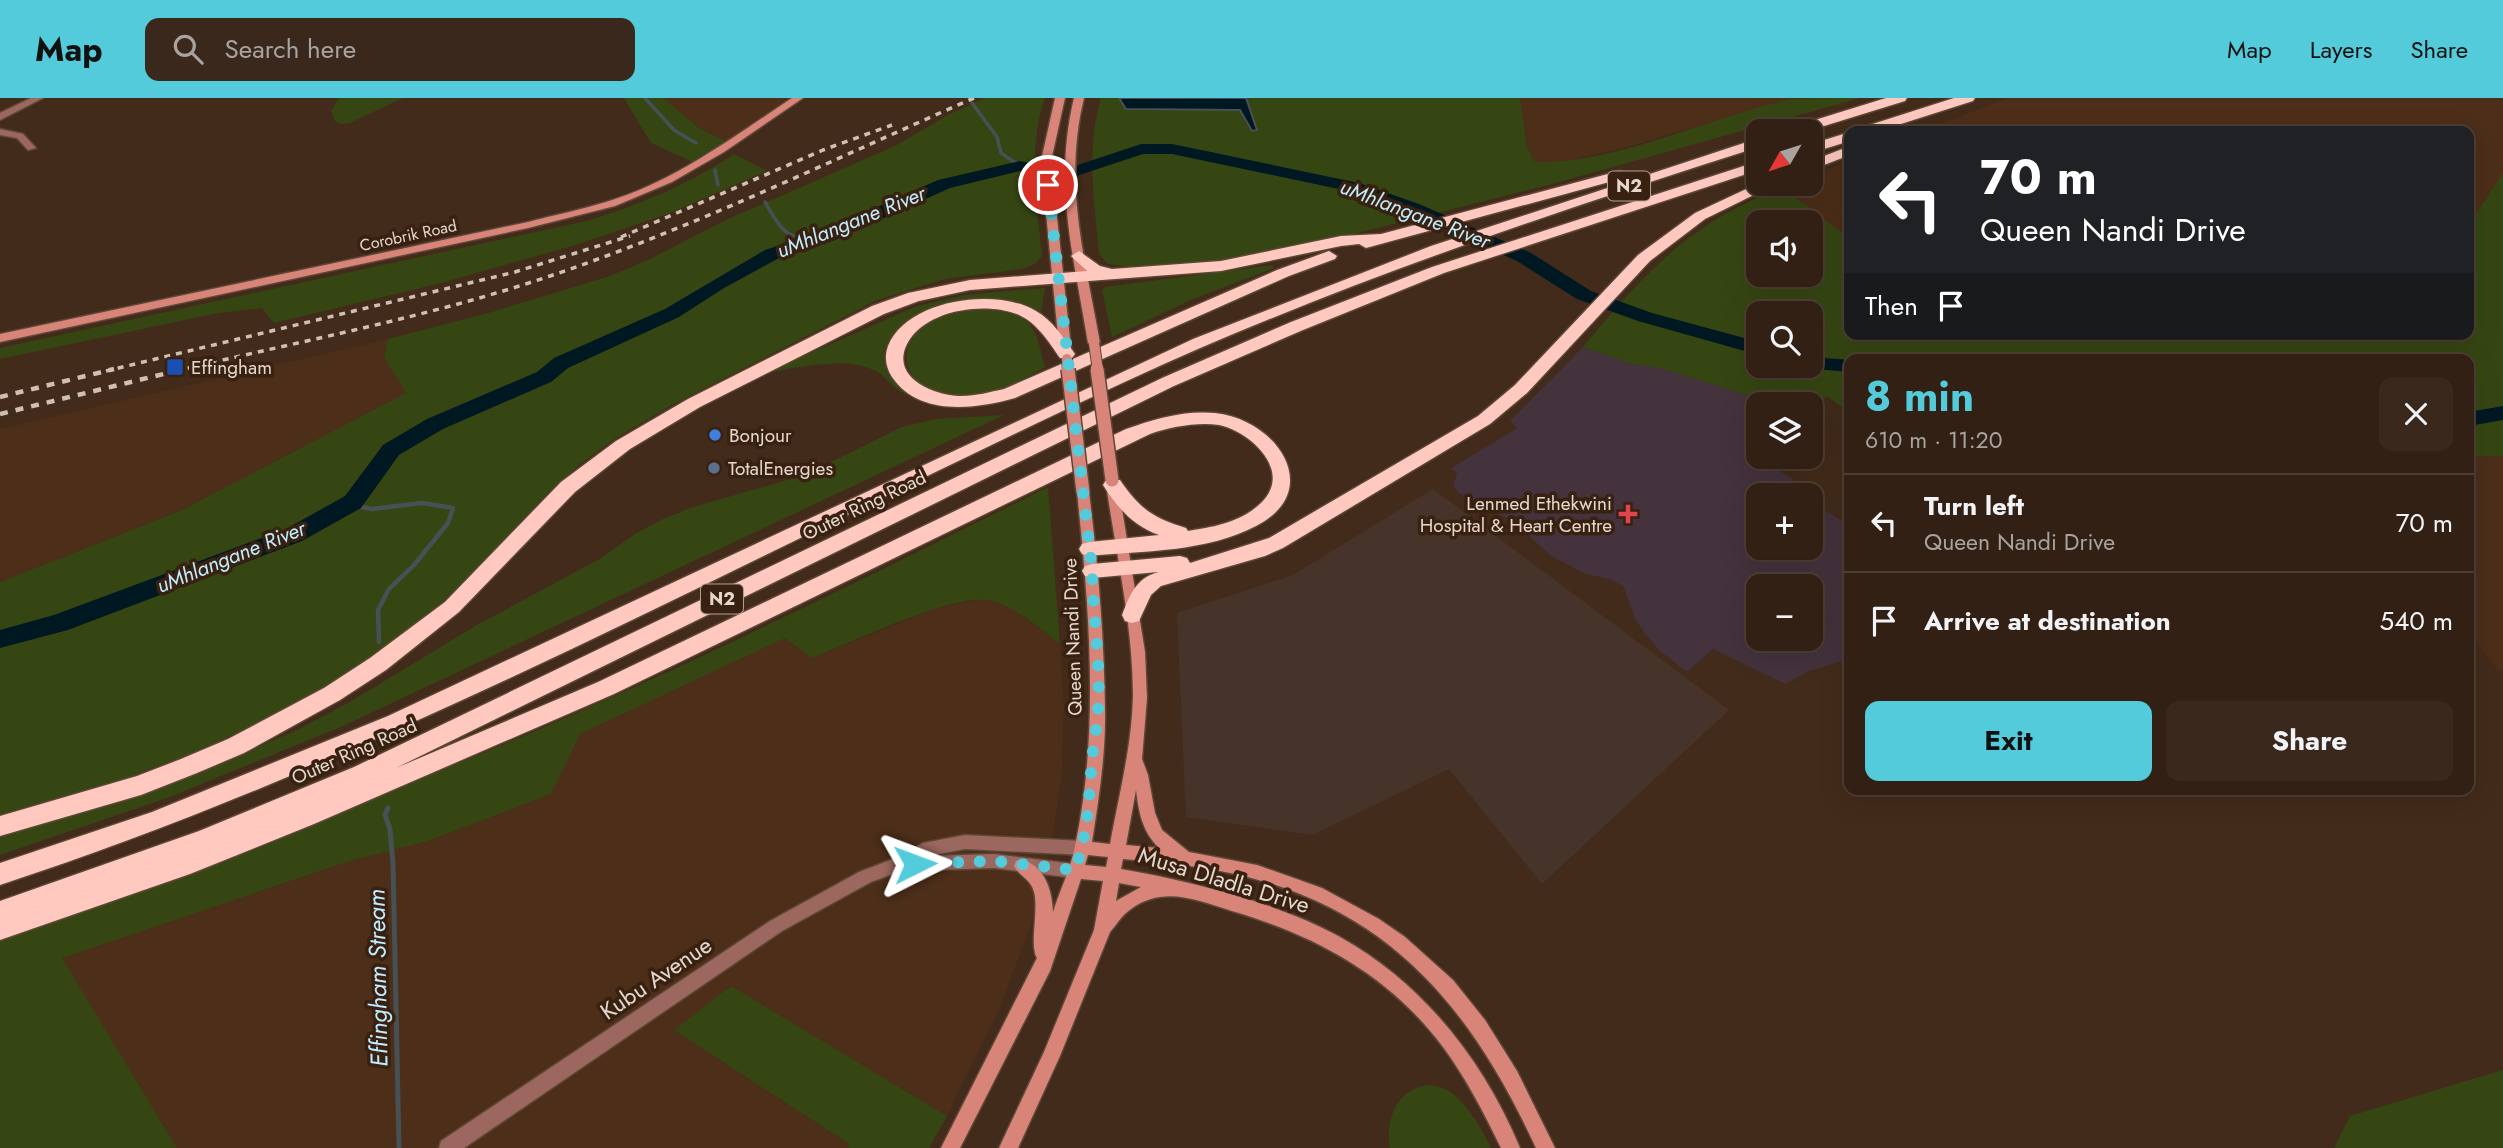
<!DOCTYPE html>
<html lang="en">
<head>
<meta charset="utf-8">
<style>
  :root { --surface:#322014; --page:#3a281d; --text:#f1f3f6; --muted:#a8a3a0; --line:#4d3e34; --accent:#53cbdb }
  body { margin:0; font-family:Jost,sans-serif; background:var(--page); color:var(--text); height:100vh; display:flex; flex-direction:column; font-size:26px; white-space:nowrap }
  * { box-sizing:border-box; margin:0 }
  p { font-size:23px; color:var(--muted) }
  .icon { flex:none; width:38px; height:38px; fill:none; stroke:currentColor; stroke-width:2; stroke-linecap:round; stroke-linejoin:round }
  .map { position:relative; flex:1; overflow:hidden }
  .panel { position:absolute; left:1844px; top:256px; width:630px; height:441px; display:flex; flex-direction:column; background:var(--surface); border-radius:14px; box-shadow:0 7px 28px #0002,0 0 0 2px var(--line) }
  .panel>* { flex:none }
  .guide { position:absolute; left:1844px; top:28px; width:630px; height:214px; border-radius:14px; box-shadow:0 7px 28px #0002,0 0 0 2px var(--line); background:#202124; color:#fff; overflow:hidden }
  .needle { width:46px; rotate:231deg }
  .tools { position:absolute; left:1746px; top:21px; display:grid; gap:14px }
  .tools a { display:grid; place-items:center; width:77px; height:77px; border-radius:14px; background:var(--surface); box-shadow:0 7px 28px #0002,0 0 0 2px var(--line); font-size:35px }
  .pin { position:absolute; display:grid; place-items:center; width:60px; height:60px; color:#fff; margin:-30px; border:4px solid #fff; border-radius:50%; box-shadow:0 2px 7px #0007 }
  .me { position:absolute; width:77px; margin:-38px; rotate:87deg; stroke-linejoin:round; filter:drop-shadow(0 0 5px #0008) }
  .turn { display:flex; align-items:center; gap:24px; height:147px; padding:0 21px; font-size:32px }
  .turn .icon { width:91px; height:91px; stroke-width:2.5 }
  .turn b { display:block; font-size:49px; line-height:60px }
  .then { display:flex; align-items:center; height:66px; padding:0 21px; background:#0003; gap:14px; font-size:26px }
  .round { display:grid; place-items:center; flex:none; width:74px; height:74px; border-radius:14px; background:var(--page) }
  .headline { display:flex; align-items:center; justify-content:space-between; height:119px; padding:0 21px }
  h1 { font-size:42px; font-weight:700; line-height:52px; color:var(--accent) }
  .action { display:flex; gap:14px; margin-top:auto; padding:14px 21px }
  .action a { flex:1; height:80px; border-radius:14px; background:var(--accent); color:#111; font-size:28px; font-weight:700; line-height:80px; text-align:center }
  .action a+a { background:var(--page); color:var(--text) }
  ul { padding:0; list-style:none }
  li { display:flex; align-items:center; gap:21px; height:98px; padding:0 21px; border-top:2px solid var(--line) }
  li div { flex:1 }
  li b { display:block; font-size:26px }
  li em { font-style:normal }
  header { display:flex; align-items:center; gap:42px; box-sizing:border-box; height:98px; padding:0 35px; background:var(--accent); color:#111 }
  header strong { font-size:33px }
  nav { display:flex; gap:38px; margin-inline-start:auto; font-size:24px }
  .search { width:490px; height:63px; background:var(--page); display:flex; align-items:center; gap:18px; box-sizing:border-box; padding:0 24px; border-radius:14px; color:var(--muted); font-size:26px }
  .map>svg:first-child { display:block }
</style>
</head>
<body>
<header>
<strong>Map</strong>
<div class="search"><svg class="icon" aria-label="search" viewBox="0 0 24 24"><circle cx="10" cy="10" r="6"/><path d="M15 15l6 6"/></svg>Search here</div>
<nav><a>Map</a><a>Layers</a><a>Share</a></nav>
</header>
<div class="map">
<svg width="2503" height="1050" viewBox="0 0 2503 1050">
  <rect width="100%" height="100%" fill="#422b1a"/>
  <path fill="#46342b" d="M 1433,391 L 1729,612 L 1542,786 L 1449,671 L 1312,737 L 1186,719 L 1177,515 L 1293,477 Z"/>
  <g fill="#4c2e19">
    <path d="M 663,0 L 788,0 L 727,44 L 699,30 Z"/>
    <path d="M 1520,0 L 1793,0 L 1620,51 L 1560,64 L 1535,64 L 1527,49 Z"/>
    <path d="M 2008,0 L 2503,0 L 2503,75 L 2469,126 L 2469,33 L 1922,33 Z"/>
    <path d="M 1850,62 L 1850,141 L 1782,89 L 1791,86 L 1811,86 L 1811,78 Z"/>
    <path d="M 388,241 L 384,259 L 407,295 L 182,412 L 0,484 L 0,331 Z"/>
    <path d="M 2503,358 L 2503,571 L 2499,573 L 2469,536 L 2469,359 Z"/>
    <path d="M 984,501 L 1011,509 L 1060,546 L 1064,607 L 1062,675 L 1051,749 L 1030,830 L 997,916 L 947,1018 L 731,888 L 674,932 L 849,1046 L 848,1050 L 177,1050 L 61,860 L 350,763 L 428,743 L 550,696 L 579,636 L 785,539 L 812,560 L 939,509 Z"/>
  </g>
  <path fill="#44323c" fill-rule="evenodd" d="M 1583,249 L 1632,266 L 1659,270 L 1764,302 L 1767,306 L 1759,306 L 1759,341 L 1748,353 L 1800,386 L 1791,391 L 1800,397 L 1759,397 L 1759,450 L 1811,450 L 1811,404 L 1850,428 L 1850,561 L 1809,573 L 1785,586 L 1713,551 L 1687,574 L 1660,553 L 1645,536 L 1636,522 L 1623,488 L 1609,481 L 1586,476 L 1551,458 L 1514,424 L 1459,395 L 1453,388 L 1457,375 L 1450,371 L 1517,330 L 1510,323 ZM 1759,488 L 1811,488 L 1811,541 L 1759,541 Z"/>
  <g fill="#364613" fill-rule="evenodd">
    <path d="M 339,0 L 403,0 L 350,25 L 340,26 L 335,23 L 331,13 Z"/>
    <path d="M 624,0 L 663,0 L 699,30 L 727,44 L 695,65 L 651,45 Z"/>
    <path d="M 985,0 L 1045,0 C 1027,51 1037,105 1042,158 L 1035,166 L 1022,171 L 945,181 L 877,202 L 672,307 L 616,340 L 580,366 L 548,395 L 451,497 L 379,554 L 323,590 L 257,626 L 185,658 L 110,686 L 0,718 L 0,484 L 182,412 L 406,295 L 384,259 L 388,241 L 492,214 L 610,178 L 648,162 L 728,121 L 895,48 L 950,16 Z"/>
    <path d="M 1101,0 L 1119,0 L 1126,11 L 1240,12 L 1247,28 L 1257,32 L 1246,0 L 1520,0 L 1527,49 L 1535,64 C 1616,66 1710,19 1790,1 C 1811,0 1838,0 1860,0 L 1552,86 L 1310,147 L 1230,162 L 1140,170 L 1108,166 L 1099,156 C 1094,102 1086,52 1101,0 Z"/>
    <path d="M 734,56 L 767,73 L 670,115 L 579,146 L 441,185 L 274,225 L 262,210 L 218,215 L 0,261 L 0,250 L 586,123 C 639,107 688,87 734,56 Z"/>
    <path d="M 2503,75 L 2503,358 L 2469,359 L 2469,261 L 1850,261 L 1849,314 L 1828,299 L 1786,306 L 1764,302 L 1659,270 L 1632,266 L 1583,249 C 1647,172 1688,127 1782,89 L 1850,141 L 1850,236 L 2469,236 L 2469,126 ZM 1759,124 L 1811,124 L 1811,177 L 1759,177 ZM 1759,215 L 1811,215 L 1811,268 L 1759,268 Z"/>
    <path d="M 1273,167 L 1274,170 L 1193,201 L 1112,239 L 1102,192 L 1105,189 Z"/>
    <path d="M 1045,190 L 1041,214 C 963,170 822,246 914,299 C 890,292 891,281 874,272 C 845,258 795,270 765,275 L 917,208 L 964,197 Z"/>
    <path d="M 990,212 C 1035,217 1035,230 1045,269 C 1029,278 1014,288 997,293 C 889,325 867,210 990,212 Z"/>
    <path d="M 1004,317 L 343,628 L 170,699 L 0,757 L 0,738 L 169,687 L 297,632 L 348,605 L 477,527 L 598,462 L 635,436 L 663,421 L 693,409 L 805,377 L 902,329 L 936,321 Z"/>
    <path d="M 1048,389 L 1060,546 C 1037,529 1014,506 986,502 C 949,497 850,545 812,560 L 785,540 L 580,636 L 551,696 L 428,743 L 350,763 L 62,860 L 177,1050 L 0,1050 L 0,838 C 173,777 345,714 514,642 C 696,565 872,477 1048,389 Z"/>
    <path d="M 731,888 L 947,1018 L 929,1050 L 848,1050 L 849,1046 L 674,932 Z"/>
    <path d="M 2503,972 L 2503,1050 L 2334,1050 L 2350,1018 Z"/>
    <path d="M 1426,987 C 1431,988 1438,988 1443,990 C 1463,998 1482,1031 1491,1050 L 1390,1050 C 1385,1022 1396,993 1426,987 Z"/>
  </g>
  <path fill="#001822" stroke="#455155" stroke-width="2" d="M 1119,0 L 1246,0 L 1257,32 L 1252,33 L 1240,12 L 1126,11 Z"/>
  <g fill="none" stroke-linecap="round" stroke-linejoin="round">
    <g stroke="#455155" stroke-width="3.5">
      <path d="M 645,0 L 674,32 L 696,45"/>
      <path d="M 972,5 L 997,39 L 1001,55 L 1020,68"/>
      <path d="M 715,72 L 718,87"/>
      <path d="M 765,104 C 782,133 787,144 823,139"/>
    </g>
    <path stroke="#455155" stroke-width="4.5" d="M 361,393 L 352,407 L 372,411 L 422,405 L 453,410 L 448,425 L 414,467 L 389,491 L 378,512 L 379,544"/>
    <path stroke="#455155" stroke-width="5" d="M 388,710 L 385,717 L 390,731 L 393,766 L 399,1050"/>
    <g fill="#001822" fill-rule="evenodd">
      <path d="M 1141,46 L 1172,46 L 1359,85 L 1419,106 L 1531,155 L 1591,193 L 1652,215 L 1759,244 L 1759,257 L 1638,223 L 1577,201 L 1517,163 L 1407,114 L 1348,93 L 1172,56 L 1143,56 L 1064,82 L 1020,73 L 950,90 L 835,142 L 779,160 L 724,190 L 679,219 L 568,270 L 551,284 L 443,331 L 399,357 L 361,410 L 302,443 L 68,532 L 0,550 L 0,532 L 54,517 L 286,431 L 345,398 L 383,347 L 427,321 L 537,274 L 554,260 L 665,211 L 765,152 L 821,134 L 938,82 L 1020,63 L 1063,72 Z"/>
      <path d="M 1811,259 L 1850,262 L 1850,274 L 1804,270 L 1803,268 L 1811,268 Z"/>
      <path d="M 2503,308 L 2503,322 L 2469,328 L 2469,314 Z"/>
    </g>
    <g stroke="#5c4737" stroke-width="3">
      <g id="street">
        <path d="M 31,0 L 43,0 L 0,22 L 0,15 Z"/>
        <path d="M 0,31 L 23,36 L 36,50 L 28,52 L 17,40 L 0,37 Z"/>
        <path d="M 965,737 L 1083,743 L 1089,745 L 1091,750 L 1089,755 L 1083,757 L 965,751 L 929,758 L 994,756 L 1075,766 L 1081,768 L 1083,773 L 1081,778 L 1075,780 L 994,770 L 901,773 L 871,784 L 782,833 L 464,1050 L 439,1050 L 441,1043 L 770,823 L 859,774 L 893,761 L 923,745 Z"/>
      </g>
    </g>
    <g stroke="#5c4737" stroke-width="3">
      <g id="secondary">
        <path d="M 792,0 L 803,0 L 724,54 L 672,84 L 615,108 L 528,130 L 0,244 L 0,236 L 528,124 C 554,117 580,112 606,104 C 674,84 733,39 792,0 Z"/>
        <path d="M 1055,0 L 1065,0 L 1051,63 L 1072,259 L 1066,263 L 1060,259 L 1041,63 Z"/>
        <path d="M 1074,0 L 1084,0 C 1063,86 1085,160 1100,245 L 1094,249 L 1088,245 C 1074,160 1053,86 1074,0 Z"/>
        <path d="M 1112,382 L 1118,386 L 1145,554 L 1147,600 L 1142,661 L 1148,677 L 1155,715 L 1162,732 L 1189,754 L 1257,767 L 1322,790 L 1379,821 L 1405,839 L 1453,882 L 1485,922 L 1517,973 L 1555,1050 L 1536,1050 C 1476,920 1399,820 1255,781 C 1212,769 1168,765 1123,761 L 1121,771 C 1190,783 1279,805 1340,839 C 1423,885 1484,963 1520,1050 L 1501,1050 C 1484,1015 1466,980 1443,949 C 1389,877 1316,838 1232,813 C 1198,802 1163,787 1131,811 C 1122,817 1117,826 1110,834 L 1060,958 L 1018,1050 L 999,1050 L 1044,954 L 1094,832 L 1103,783 L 1081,781 L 1050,873 L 960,1050 L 941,1050 L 1037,860 C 1029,847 1039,812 1034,794 C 1031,781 1019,778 1014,768 L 1016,763 L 1022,761 C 1045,769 1052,791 1053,814 C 1060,792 1071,770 1075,748 C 1100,632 1089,510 1077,394 L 1083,390 L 1089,394 C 1098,466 1104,537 1105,610 C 1106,654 1099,700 1092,744 L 1110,746 C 1119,697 1132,647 1133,598 C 1133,527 1116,456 1106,386 ZM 1136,692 C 1139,715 1142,733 1159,750 L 1126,747 ZM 1088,757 L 1108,759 L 1106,769 L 1085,767 ZM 1119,785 L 1141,789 L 1116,803 Z"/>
      </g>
    </g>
    <g stroke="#5c4737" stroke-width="3">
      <g id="highway">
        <path d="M 1886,0 L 1907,0 L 1905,3 L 1808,33 L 1787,33 L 1789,30 Z"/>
        <path d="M 1954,0 L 1975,0 L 1973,3 L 1879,33 L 1858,33 L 1860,30 Z"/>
        <path d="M 1850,34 L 1850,43 L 1811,55 L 1811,46 Z"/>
        <path d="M 1759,40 L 1759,49 C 1545,117 1333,188 1129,282 C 754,455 394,658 0,787 L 0,765 L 152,714 L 388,618 L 1193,241 L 1431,148 Z"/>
        <path d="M 1850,48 L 1850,57 L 1811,72 L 1811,63 Z"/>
        <path d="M 1759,63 L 1759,72 L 1444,175 L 1303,232 L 1174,288 L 396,670 L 598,584 L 1126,331 C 1154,321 1185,312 1215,315 C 1276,321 1326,392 1256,428 C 1207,454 1143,453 1089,458 L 1082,456 L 1079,451 L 1082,446 L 1089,444 L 1159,437 C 1133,428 1117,409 1103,387 L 1106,382 L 1120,382 C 1140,411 1153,420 1186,430 L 1188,433 C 1214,429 1242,424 1262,404 C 1293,373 1250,333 1219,327 C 1196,324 1171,329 1150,336 L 614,596 L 314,726 L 190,776 L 0,842 L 0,803 L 199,733 L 354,669 L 1162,280 L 1291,224 L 1432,169 Z"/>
        <path d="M 1619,73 L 1624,74 L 1626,77 L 1624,80 L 1366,150 L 1359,146 L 1341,148 L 1221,173 L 970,192 L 919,203 L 884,216 L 700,309 L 630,351 L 575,394 L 459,514 L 386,572 L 340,602 L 244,655 L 197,675 L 141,697 L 0,738 L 0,718 L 137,678 L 181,661 L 228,641 L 324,590 L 370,560 L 445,504 L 561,384 L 616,343 L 688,301 L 872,208 L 908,195 L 970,182 L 1087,173 L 1071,158 L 1079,153 L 1100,168 L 1112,171 L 1221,163 L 1341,138 L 1381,136 Z"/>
        <path d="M 1759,85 L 1776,86 L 1705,121 L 1650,163 L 1527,295 L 1490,326 L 1283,450 L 1265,458 L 1161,488 L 1151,497 L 1139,523 L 1132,525 L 1125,523 L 1122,517 C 1130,497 1135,481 1158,474 L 1092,480 L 1085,478 L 1082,473 L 1085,468 L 1092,466 L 1180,458 L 1187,460 L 1190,465 L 1269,440 L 1478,318 L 1515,287 L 1638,157 L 1695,115 Z"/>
        <path d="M 1329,153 L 1337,158 L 1335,161 L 1289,178 L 1015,300 C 976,311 919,319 892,279 C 886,270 884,259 888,248 C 907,201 996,189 1036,213 C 1052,222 1064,240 1075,256 L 1072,260 L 1060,260 C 1049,244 1037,225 1019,217 C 987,203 925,211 907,246 C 890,280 935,298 962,298 C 976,298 990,294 1004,291 L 1277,172 Z"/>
      </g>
    </g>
    <use href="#street" fill="#9c675f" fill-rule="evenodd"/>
    <use href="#secondary" fill="#d88478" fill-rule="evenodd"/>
    <use href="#highway" fill="#ffc9c0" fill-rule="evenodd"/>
    <g stroke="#cfbfb4" stroke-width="3.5" stroke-dasharray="6 6" stroke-linecap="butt">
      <path d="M 621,139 L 823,52 L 892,27"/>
      <path d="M 106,273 L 515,174 L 630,138"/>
      <path d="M 176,273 C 301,243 429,219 550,178 C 695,129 834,61 974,0"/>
    </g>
    <g stroke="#cfbfb4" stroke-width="4.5" stroke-dasharray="8 8" stroke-linecap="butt">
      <path d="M 0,299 L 114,271"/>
      <path d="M 0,316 L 184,271"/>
    </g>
    <g stroke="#5c4737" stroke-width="12" stroke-linecap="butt">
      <g id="secondary-bridge-far1">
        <path d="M 1094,245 L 1098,273"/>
        <path d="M 1067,261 L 1068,273"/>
      </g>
    </g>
    <g stroke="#5c4737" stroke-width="16" stroke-linecap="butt">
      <g id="secondary-bridge">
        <path d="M 1068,271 L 1083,394"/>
        <path d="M 1097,271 L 1112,382"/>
      </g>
    </g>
    <use href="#secondary-bridge-far1" stroke="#d88478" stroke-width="10"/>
    <use href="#secondary-bridge" stroke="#d88478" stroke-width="13"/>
  </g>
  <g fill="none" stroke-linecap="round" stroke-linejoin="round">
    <path stroke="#53cbdb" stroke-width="12" stroke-dasharray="0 21.6" d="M 915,766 L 994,763 L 1075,772 C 1088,736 1089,700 1092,661 C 1094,645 1097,629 1098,613 C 1101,566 1093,519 1092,472 L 1048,87"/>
  </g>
  <rect fill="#1a4fb4" stroke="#382110" stroke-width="2.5" x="166" y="260" width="18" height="18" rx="3.5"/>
  <circle fill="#3f7fe0" stroke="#382110" stroke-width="2.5" cx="715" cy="337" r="7"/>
  <circle fill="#5c6f8a" stroke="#382110" stroke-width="2.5" cx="714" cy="370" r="7"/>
  <path fill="#e0444e" stroke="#382110" stroke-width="2.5" d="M1624.5 405.5h7v7h7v7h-7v7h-7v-7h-7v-7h7z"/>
  <g text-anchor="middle" stroke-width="7" stroke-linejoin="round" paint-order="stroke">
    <g font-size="16" fill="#e6d7cd" stroke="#382110">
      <text transform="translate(408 137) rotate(-12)" y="6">Corobrik Road</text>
    </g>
    <g fill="#382110" stroke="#b2a094" stroke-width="2">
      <rect x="1608" y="73.5" width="42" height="29" rx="5"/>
      <rect x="701" y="486.5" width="42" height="29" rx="5"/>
    </g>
    <g font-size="18" font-weight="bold" fill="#e6d7cd">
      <text x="1629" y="94">N2</text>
      <text x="722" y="507">N2</text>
    </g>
    <g font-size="19" fill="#e6d7cd" stroke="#382110" text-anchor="start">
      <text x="191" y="276">Effingham</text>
      <text x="729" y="344">Bonjour</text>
      <text x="728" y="377">TotalEnergies</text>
      <text x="1612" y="412" text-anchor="end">Lenmed Ethekwini<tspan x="1612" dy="22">Hospital &amp; Heart Centre</tspan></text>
    </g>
    <g font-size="19" fill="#e6d7cd" stroke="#382110">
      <text transform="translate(864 407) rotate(-26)" y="7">Outer Ring Road</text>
      <text transform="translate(1072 539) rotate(-92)" y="7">Queen Nandi Drive</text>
      <text transform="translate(354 653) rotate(-24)" y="7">Outer Ring Road</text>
    </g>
    <g font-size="21" font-style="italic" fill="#c1ebfe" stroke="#382110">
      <text transform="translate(1415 116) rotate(21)" y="7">uMhlangane River</text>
      <text transform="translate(851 124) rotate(-22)" y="7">uMhlangane River</text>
      <text transform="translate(231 459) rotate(-22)" y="7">uMhlangane River</text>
    </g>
    <g font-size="23" fill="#e6d7cd" stroke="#382110">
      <text transform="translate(1224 782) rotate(17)" y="8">Musa Dladla Drive</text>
      <text transform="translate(656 880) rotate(-34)" y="8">Kubu Avenue</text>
    </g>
    <g font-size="24" font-style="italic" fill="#c1ebfe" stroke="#382110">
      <text transform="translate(378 880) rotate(-91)" y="8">Effingham Stream</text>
    </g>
  </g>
</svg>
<div class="tools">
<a><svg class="needle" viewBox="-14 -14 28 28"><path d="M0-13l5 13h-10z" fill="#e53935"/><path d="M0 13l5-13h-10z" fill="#a8a3a0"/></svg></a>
<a><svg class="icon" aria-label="sound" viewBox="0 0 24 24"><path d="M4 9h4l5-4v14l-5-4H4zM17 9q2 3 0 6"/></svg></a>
<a><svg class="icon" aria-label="search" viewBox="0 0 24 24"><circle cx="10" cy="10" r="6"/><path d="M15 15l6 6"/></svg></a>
<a><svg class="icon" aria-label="layers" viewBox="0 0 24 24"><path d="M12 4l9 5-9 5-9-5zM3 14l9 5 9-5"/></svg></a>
<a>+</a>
<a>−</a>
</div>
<div class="pin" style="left:1048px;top:87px;background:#d93025"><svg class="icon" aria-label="arrive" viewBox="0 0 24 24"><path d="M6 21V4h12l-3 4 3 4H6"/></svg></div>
<svg class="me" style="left:915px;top:766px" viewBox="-20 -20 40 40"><path d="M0-17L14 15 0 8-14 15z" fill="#53cbdb" stroke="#fff" stroke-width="4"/></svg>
<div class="guide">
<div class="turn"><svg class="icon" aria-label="left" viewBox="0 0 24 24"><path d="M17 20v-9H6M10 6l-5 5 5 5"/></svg><div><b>70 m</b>Queen Nandi Drive</div></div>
<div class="then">Then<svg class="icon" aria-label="arrive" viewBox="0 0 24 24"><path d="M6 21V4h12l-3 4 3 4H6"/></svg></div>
</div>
<section class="panel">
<div class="headline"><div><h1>8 min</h1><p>610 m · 11:20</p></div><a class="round"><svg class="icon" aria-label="close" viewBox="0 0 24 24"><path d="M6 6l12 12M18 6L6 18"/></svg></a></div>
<ul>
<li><svg class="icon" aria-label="left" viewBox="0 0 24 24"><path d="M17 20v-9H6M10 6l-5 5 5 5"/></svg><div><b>Turn left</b><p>Queen Nandi Drive</p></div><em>70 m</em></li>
<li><svg class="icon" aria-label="arrive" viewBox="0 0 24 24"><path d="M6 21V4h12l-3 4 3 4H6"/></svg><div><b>Arrive at destination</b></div><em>540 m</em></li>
</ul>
<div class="action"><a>Exit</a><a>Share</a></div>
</section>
</div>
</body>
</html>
